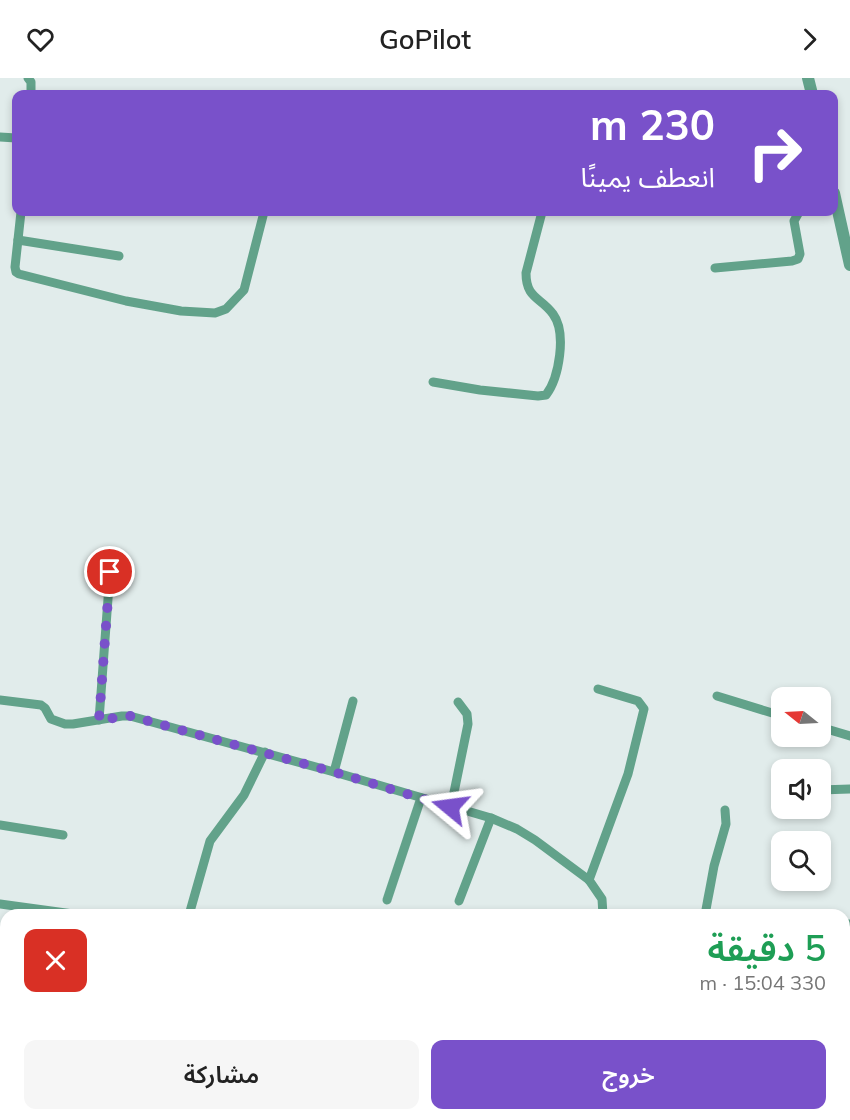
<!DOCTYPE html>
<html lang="ar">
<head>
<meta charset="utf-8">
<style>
  :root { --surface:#fff; --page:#f6f6f6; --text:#222; --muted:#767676; --accent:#7951ca }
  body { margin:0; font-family:Mulish,"Noto Sans Arabic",sans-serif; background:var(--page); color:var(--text); direction:rtl; height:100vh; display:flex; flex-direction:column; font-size:22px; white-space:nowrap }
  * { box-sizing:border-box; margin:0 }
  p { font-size:20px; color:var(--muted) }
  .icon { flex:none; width:33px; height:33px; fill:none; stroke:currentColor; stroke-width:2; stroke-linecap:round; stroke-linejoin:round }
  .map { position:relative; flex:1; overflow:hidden; direction:ltr }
  .panel { position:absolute; left:0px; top:831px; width:850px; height:212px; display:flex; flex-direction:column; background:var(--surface); border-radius:18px 18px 0 0; box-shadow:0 3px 9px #0003; direction:rtl }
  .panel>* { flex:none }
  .banner { position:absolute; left:12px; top:12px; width:826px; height:126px; border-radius:12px; box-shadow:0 3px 9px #0003; direction:rtl; background:#7951ca; color:#fff; overflow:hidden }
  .needle { width:39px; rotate:288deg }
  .fabs { position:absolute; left:771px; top:609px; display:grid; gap:12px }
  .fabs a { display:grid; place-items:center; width:60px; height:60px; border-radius:12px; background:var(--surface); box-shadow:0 3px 9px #0003; font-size:30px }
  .pin { position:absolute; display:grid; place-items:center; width:51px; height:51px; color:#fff; margin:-26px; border:3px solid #fff; border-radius:50%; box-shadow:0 2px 6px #0007 }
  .me { position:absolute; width:66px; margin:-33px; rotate:286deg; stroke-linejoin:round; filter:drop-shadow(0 0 4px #0008) }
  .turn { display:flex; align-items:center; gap:21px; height:126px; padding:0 24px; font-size:27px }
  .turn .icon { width:78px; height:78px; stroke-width:2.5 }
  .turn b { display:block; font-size:42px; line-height:51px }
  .round { display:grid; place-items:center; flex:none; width:63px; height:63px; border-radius:12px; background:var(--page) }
  .headline { display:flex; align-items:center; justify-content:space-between; height:102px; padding:0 24px }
  h1 { font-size:36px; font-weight:600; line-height:45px; color:#1e9e55 }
  .cta { display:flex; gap:12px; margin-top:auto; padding:12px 24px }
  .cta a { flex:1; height:69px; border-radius:12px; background:var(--accent); color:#fff; font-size:24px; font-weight:600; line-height:69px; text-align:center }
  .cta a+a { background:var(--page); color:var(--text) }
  header { display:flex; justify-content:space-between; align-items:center; height:78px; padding:0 24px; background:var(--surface); font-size:27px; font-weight:600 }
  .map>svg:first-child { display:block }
</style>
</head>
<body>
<header><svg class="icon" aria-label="forward" viewBox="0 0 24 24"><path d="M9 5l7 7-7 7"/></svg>GoPilot<svg class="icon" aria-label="heart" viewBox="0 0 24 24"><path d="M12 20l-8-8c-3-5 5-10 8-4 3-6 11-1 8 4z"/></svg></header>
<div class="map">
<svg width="850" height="1042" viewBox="0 0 850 1042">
  <rect width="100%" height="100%" fill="#e1eceb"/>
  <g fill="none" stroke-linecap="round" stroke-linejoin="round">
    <g stroke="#62a28a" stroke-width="9">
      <path d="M 28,0 L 31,4 L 31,16"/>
      <path d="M 0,59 L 16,60"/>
      <path d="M 21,134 L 15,189 L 16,194 L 19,196 L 126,223 L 181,233 L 215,235 L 226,231 L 244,212 L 264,134"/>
      <path d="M 18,162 L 119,178"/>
      <path d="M 715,190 L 792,183 L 798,181 L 800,176 L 794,143 L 799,134"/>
      <path d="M 433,304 L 480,312 L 538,318 L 546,317 C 559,300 567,255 553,236 C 541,219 526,221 526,195 L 542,134"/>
      <path d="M 717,618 L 782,638"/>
      <path d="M 0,622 L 41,627 L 45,630 L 51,641 L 65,646 L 73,646 L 122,638 L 130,638 L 334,694 L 491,740 L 517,751 L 535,762 L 589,802 L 602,821 L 603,837"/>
      <path d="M 99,642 L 110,494"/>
      <path d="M 820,649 L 850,658"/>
      <path d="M 334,694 L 353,623"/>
      <path d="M 820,712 L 850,711"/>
      <path d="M 451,729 L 468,646 L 467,636 L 458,624"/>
      <path d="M 0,747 L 63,757"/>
      <path d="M 589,802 L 628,696 L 644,631 L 638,623 L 598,611"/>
      <path d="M 387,822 L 421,720"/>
      <path d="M 459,823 L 491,740"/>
      <path d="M 0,826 L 73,836"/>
      <path d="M 189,837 L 210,763 L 244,717 L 265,674"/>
      <path d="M 705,837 L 714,788 L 726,746 L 725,732"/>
      <path d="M 844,846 L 850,846"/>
      <path d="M 844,901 L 850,896"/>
      <path d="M 844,934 L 850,935"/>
      <path d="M 844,1007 L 850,1000"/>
      <path d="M 130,1042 L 131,1036"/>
      <path d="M 150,1042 L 152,1036"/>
    </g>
    <g stroke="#62a28a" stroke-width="12">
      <path d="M 808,0 L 812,16"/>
      <path d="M 834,115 L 850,187"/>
    </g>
    <g stroke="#257a60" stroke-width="14">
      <path d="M 0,930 L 6,932"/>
      <path d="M 407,1036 L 447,1042"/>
    </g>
  </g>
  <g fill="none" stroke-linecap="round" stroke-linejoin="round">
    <path stroke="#7951ca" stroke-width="10" stroke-dasharray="0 18" d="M 110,494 L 99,642 L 130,638 L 334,694 L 450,729"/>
  </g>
</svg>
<div class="fabs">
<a><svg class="needle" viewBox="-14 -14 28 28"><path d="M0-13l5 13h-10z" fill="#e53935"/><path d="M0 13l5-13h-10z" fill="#767676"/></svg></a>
<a><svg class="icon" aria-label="sound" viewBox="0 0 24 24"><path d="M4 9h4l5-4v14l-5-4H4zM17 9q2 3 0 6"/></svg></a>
<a><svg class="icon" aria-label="search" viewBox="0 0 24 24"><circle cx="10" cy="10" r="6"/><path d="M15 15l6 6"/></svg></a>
</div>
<div class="pin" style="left:110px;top:494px;background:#d93025"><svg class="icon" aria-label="arrive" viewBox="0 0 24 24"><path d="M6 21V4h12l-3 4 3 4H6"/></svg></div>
<svg class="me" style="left:450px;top:729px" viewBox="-20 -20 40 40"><path d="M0-17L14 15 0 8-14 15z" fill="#7951ca" stroke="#fff" stroke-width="4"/></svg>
<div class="banner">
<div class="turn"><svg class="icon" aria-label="right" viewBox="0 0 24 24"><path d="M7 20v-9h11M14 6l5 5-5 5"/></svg><div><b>230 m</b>انعطف يمينًا</div></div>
</div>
<section class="panel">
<div class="headline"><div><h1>5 دقيقة</h1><p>330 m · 15:04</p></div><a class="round" style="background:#d93025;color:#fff"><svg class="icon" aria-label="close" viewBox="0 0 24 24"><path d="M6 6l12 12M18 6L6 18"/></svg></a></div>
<div class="cta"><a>خروج</a><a>مشاركة</a></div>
</section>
</div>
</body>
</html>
